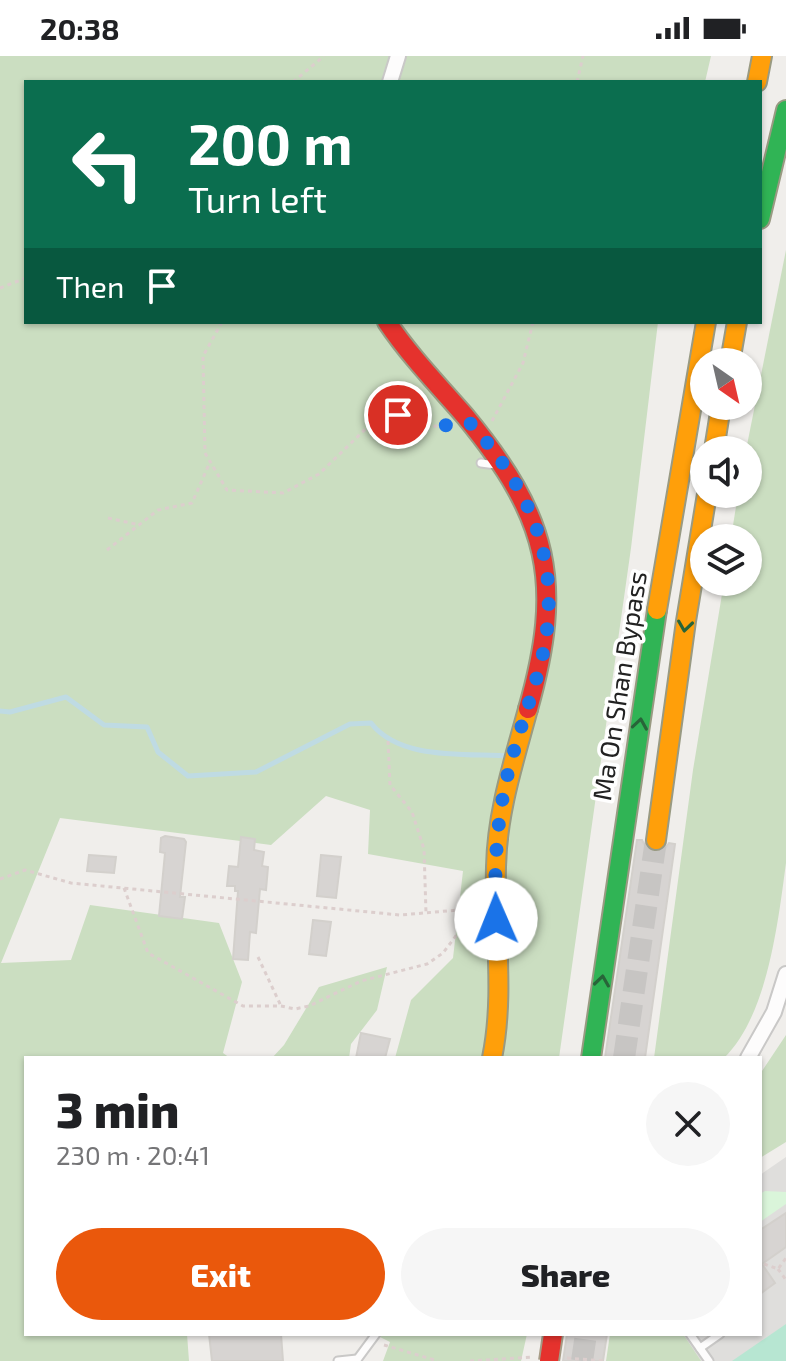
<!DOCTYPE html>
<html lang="en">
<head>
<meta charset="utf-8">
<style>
  :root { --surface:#fff; --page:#f6f6f6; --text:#202124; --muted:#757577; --accent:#ea580c }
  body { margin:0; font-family:"Exo 2",sans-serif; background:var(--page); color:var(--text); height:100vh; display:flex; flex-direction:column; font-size:30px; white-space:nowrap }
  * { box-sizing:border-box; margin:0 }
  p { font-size:26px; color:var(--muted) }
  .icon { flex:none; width:44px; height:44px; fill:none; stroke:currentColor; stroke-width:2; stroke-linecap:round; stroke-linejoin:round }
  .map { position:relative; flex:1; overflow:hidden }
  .side { position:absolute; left:24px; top:1000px; width:738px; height:280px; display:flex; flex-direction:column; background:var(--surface); border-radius:0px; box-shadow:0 2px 6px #0004 }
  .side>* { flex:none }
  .banner { position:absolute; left:24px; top:24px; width:738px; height:244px; border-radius:0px; box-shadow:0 2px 6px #0004; background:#0b6e4f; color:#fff; overflow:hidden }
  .needle { width:52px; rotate:146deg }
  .tools { position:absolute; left:690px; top:292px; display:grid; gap:16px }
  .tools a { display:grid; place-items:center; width:72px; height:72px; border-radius:50%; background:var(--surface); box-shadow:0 2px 6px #0004; font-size:40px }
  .pin { position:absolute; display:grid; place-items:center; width:68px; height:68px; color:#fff; margin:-34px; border:4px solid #fff; border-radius:50%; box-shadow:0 2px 8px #0007 }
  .me { position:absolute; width:88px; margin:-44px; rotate:359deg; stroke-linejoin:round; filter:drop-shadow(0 0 6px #0008) }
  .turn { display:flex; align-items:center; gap:28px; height:168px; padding:0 32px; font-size:36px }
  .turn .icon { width:104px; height:104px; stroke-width:2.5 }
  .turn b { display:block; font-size:56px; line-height:68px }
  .then { display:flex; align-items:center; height:76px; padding:0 32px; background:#0003; gap:16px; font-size:30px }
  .round { display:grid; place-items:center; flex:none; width:84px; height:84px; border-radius:42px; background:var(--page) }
  .overview { display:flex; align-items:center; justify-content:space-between; height:136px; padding:0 32px }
  h1 { font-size:48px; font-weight:800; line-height:60px }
  .cta { display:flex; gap:16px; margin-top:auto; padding:16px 32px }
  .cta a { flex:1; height:92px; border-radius:48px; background:var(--accent); color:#fff; font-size:32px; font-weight:800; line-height:92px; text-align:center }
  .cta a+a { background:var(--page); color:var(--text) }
  .status { display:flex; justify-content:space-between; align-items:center; height:56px; padding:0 40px; background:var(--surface); direction:ltr }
  .status svg { height:22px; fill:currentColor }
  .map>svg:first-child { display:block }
</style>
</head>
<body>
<div class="status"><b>20:38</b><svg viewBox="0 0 49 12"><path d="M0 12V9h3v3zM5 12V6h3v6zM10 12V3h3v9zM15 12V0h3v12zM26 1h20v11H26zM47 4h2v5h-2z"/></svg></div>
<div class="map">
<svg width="786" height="1305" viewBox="0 0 786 1305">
  <rect width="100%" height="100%" fill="#f0eeeb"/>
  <path fill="#dfdedc" d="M 786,1101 L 786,1305 L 686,1305 L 670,1278 L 760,1278 L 760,1119 Z"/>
  <g fill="#cbdec1">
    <path d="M 0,0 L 711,0 L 705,26 L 26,26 L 26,266 L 658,266 L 631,492 L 559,1002 L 395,1002 L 411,944 L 453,902 L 463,815 L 368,798 L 370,754 L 326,740 L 271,789 L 60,762 L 1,907 L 71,904 L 90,849 L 219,867 L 242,926 L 223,997 L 230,1002 L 26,1002 L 26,1278 L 187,1278 L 189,1305 L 0,1305 Z"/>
    <path d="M 786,194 L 786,807 C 778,866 768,959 724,1002 L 654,1002 L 693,714 L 724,526 L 748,526 L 748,482 L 731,482 L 738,438 L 748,438 L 748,394 L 746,394 Z"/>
    <path d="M 387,911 L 377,954 L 351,988 L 349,1002 L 272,1002 L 284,989 L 319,931 Z"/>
    <path d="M 786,979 L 786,1086 L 760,1102 L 760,1018 Z"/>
    <path d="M 374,1278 L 527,1278 L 521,1305 L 383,1305 L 390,1286 Z"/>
    <path d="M 610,1278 L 683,1278 L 701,1305 L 606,1305 Z"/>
  </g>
  <path fill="#daf5da" d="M 765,1135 L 786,1136 L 786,1148 L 760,1166 L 760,1138 Z"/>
  <path fill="#b7e6d2" d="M 786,1268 L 786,1305 L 732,1305 Z"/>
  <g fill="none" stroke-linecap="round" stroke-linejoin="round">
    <path stroke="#bfdbe3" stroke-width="5" d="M 0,655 L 10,656 L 66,641 L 104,669 L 147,671 L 158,696 L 188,720 L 256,716 L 350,668 L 371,667 C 400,705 467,697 510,700"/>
  </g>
  <g fill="#d7d4d2" stroke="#d3d0cc" stroke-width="2">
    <path d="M 165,780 L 184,783 L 186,786 L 180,841 L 185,841 L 182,863 L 159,860 L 165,797 L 160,796 L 161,782 Z"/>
    <path d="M 241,781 L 255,783 L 254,794 L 264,796 L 262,810 L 268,811 L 266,834 L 260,833 L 256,877 L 250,876 L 248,904 L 233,903 L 238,835 L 235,835 L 235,830 L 227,830 L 229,810 L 238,811 Z"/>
    <path d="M 637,784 L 642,784 L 647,794 L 655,798 L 662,797 L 669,787 L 675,788 L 645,1002 L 605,1002 Z"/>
    <path d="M 89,799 L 116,801 L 114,817 L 87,815 Z"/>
    <path d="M 321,799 L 341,801 L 336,842 L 317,840 Z"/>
    <path d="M 313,864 L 331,866 L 326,900 L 309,898 Z"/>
    <path d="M 361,977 L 390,983 L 385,1002 L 356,1002 Z"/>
    <path d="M 786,1157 L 786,1191 L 762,1208 L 775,1227 L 760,1238 L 760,1174 Z"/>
    <path d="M 209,1278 L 281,1278 L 283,1305 L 212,1305 Z"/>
    <path d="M 567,1278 L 607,1278 L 603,1305 L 563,1305 Z"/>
  </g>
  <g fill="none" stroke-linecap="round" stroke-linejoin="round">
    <g stroke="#c7c5c3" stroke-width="22" stroke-dasharray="22 11" stroke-linecap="butt">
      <path d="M 624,1002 L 656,784"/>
      <path d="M 582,1305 L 586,1278"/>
    </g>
    <g stroke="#c9c8c7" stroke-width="11">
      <g id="lane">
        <path d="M 481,407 L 496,409"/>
        <path d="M 467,863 L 478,852 L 492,850"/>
        <path d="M 690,1278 L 709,1305"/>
        <path d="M 700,1292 L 720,1278"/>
        <path d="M 338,1305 L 357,1303"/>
        <path d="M 356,1305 L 376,1278"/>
      </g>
    </g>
    <g stroke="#c9c8c7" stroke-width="18">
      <g id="street">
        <path d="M 390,26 L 398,0"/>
        <path d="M 748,1002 L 774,956 L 786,918"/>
      </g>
    </g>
    <g stroke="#999a82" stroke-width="22">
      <g id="fast">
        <path d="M 760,163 L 786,54"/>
        <path d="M 591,1002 L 657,554"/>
      </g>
    </g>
    <g stroke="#999a82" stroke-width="22">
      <g id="slow">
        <path d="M 757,26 L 762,0"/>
        <path d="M 730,306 L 737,266"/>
        <path d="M 714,394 L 721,350"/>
        <path d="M 657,554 L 706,266"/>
        <path d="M 656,784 L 686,565 L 707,438"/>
        <path d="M 492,1002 C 505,938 494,875 496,811 C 497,756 514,705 528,653"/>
      </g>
    </g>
    <g stroke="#999a82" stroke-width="22">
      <path id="jam" d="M 387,266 C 410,300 438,329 465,360 C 549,462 564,526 528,653"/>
    </g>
    <g stroke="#dccecd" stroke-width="3" stroke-dasharray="4 4" stroke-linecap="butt">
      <path d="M 293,26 L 324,0"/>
      <path d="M 577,26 L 583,0"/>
      <path d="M 0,232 L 26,222"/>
      <path d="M 222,266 L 203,300 L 205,397 L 227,434 L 283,437 L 319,418 L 378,361 L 398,359 L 426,371 L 449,369"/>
      <path d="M 492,365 L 523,307 L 533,266"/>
      <path d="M 108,462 L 140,469"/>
      <path d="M 107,494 L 158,454 L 192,447 L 210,406"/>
      <path d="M 388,685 L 390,729 L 412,756 L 424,793 L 426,857"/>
      <path d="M 0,823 L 25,814 L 71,827 L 400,859 L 459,854"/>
      <path d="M 124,832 L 148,897 L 243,950 L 281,950 L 295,953 L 309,950 L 361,925 L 427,908 L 443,897 L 461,873"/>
      <path d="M 258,901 L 281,950"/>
      <path d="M 764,1208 L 778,1213 L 786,1202"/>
      <path d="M 778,1213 L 786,1224"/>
      <path d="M 384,1289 L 438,1305"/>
      <path d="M 567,1302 L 605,1305"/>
      <path d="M 470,1305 L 532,1301"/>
    </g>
    <use href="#lane" stroke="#fdfcfc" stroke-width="7"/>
    <use href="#street" stroke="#fdfcfc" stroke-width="14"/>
    <use href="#fast" stroke="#30b455" stroke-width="18"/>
    <use href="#slow" stroke="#ff9f0a" stroke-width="18"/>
    <use href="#jam" stroke="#e5322d" stroke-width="18"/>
    <g stroke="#a79c86" stroke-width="22" stroke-linecap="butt">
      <path id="jam-bridge" d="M 549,1305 L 553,1278"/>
    </g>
    <use href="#jam-bridge" stroke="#e5322d" stroke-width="18"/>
  </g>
  <defs><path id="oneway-chevron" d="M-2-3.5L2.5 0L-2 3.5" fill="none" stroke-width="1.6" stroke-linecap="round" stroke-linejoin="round" transform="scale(2)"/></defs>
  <g stroke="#286439">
    <use href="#oneway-chevron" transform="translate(685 570) rotate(98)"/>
    <use href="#oneway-chevron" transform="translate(640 668) rotate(-81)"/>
    <use href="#oneway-chevron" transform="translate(602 925) rotate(-82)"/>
  </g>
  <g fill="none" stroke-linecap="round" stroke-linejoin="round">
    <path stroke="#1a73e8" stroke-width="14" stroke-dasharray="0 25.2" d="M 398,359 L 426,371 L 470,367 C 534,436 564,513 541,606 C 530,648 514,688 505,730 C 496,773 494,819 496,863"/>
  </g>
  <g text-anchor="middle" stroke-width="7" stroke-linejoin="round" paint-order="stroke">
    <g font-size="26" fill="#222" stroke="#fff">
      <text transform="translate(620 630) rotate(-81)" y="9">Ma On Shan Bypass</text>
    </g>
  </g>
</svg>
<div class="tools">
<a><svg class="needle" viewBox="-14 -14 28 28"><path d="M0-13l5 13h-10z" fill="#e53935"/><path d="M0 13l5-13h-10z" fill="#757577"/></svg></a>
<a><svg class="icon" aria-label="sound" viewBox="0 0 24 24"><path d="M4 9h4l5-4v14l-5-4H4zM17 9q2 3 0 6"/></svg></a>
<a><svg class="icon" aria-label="layers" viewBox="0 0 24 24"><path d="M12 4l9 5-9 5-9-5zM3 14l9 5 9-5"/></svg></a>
</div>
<div class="pin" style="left:398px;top:359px;background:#d93025"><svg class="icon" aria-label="arrive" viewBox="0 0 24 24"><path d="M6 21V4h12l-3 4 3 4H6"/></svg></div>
<svg class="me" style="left:496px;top:863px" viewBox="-20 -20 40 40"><circle r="19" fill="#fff"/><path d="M0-13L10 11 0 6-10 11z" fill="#1a73e8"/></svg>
<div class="banner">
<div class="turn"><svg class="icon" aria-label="left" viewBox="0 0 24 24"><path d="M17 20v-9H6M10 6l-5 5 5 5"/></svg><div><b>200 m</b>Turn left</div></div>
<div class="then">Then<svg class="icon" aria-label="arrive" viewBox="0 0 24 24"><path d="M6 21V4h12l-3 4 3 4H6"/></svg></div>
</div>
<section class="side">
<div class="overview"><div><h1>3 min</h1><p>230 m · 20:41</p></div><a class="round"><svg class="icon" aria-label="close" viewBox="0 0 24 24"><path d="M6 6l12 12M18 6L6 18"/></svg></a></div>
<div class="cta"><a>Exit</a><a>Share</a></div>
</section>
</div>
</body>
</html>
